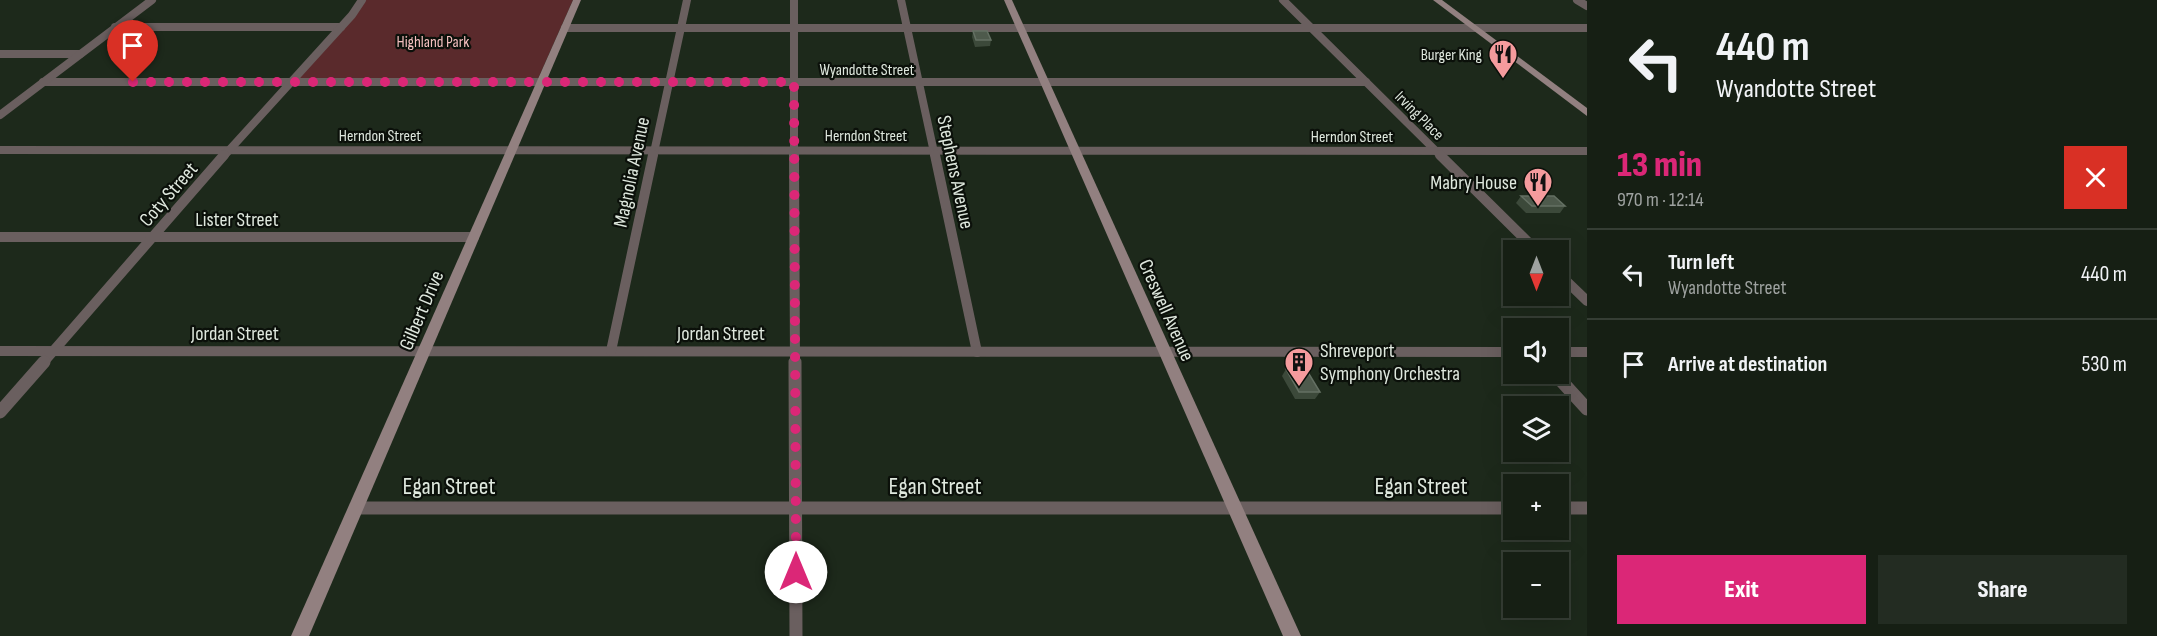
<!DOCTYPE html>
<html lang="en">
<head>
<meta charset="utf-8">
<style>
  :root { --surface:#161f14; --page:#232c22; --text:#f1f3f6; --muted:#9ea2a0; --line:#353d34; --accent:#db2777 }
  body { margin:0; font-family:"Sofia Sans Condensed",sans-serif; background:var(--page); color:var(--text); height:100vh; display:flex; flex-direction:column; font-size:22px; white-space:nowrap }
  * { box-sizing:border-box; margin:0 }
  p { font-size:20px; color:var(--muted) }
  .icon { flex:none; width:33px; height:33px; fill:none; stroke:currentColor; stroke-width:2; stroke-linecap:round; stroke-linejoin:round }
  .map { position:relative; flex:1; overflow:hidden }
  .details { display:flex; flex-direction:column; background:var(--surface); width:570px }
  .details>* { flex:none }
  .guide { background:#161f14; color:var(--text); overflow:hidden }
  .needle { width:39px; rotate:180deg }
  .tools { position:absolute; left:1503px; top:240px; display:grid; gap:12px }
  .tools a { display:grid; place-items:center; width:66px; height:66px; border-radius:0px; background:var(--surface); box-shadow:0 6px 24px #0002,0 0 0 2px var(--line); font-size:30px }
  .pin { position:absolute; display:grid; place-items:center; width:51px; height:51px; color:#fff; margin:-62px -26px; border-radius:50% 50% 50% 0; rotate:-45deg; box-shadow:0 0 6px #0007 }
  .pin .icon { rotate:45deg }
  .me { position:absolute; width:66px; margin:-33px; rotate:0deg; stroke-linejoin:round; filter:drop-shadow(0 0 4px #0008) }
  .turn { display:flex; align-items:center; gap:21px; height:126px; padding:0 30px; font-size:27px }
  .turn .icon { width:78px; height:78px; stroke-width:2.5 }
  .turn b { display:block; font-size:42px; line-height:51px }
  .round { display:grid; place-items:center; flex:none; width:63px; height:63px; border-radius:0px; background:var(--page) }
  .overview { display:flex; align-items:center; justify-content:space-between; height:102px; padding:0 30px }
  h1 { font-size:36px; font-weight:800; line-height:45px; color:var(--accent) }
  .cta { display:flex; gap:12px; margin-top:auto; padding:12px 30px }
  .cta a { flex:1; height:69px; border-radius:0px; background:var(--accent); color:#fff; font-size:24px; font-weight:800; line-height:69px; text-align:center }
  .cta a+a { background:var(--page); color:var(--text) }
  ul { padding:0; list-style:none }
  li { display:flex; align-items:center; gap:18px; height:90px; padding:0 30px; border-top:2px solid var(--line) }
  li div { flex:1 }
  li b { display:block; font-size:22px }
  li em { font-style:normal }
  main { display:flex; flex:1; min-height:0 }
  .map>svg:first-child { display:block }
</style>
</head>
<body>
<main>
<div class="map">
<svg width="1587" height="636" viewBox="0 0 1587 636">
  <rect width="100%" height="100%" fill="#1d291b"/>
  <path fill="#5a2a2c" d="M 366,0 L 573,0 L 537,81 L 293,81 Z"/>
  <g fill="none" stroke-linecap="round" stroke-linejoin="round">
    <g stroke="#6a5f5f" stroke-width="8">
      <path d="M 794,0 L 794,157"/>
      <path d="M 901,0 L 935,157"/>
      <path d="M 1283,0 L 1442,157"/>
      <path d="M 1577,0 L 1587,6"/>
      <path d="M 115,27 L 341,27"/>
      <path d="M 565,28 L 1587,28"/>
      <path d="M 0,54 L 80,54"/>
      <path d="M 43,82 L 1366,82"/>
      <path d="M 0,115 L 152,0"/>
      <path d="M 0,150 L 1587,151"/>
      <path d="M 223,157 L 352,15 L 362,0"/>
      <path d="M 653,157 L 687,0"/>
    </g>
    <g stroke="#6a5f5f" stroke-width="10">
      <path d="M 794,155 L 795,364"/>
      <path d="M 935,155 L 977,352"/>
      <path d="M 1440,155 L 1536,250"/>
      <path d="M 0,237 L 474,237"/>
      <path d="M 1558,273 L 1587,301"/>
      <path d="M 0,351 L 1514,352"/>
      <path d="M 611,351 L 653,155"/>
      <path d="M 1558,352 L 1587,352"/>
      <path d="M 42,364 L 224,155"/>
    </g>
    <g stroke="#6a5f5f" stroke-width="13">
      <path d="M 795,362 L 796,636"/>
      <path d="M 1555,374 L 1587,409"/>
      <path d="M 0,412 L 44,362"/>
      <path d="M 356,508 L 1514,508"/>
      <path d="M 1558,508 L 1587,508"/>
    </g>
    <g fill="#928080" fill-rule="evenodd">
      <path d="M 573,0 L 581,0 L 309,636 L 291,636 Z"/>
      <path d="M 1004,0 L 1012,0 L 1301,636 L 1283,636 Z"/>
      <path d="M 1433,0 L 1442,0 L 1587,108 L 1587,116 Z"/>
    </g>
  </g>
  <g fill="#3c493a">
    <path d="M 973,31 L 991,40 L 990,46 L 975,47 L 972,37 Z"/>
    <path d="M 1521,196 L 1565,206 L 1560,213 L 1526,213 L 1516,203 Z"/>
    <path d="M 1286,369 L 1320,392 L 1315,399 L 1295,399 L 1282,376 Z"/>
  </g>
  <g fill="#4e5a4c" stroke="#647063" stroke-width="1.5">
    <path d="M 973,31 L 987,31 L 991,40 L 976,40 Z"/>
    <path d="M 1521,196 L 1554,196 L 1565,206 L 1532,206 Z"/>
    <path d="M 1286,369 L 1306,369 L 1320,392 L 1299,392 Z"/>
  </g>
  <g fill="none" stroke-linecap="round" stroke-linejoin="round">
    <path stroke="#db2777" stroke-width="10" stroke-dasharray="0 18" d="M 133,82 L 794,82 L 796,572"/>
  </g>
  <defs>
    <g id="restaurant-pin" transform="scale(1.5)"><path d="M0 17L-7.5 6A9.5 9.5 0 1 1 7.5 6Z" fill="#f59b9d" stroke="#0b100a"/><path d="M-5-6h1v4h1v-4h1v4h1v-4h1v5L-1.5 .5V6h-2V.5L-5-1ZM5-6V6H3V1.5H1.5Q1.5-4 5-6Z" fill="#111"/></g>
    <g id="building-pin" transform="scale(1.5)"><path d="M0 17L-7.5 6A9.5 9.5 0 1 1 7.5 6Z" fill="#f59b9d" stroke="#0b100a"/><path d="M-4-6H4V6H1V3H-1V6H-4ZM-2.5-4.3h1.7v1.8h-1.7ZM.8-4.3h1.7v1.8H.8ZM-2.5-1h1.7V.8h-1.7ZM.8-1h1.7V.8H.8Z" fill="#111"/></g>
  </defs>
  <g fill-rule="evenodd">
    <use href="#restaurant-pin" x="1503" y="54"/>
    <use href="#restaurant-pin" x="1538" y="182"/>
    <use href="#building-pin" x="1299" y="362"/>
  </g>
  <g text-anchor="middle" stroke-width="4.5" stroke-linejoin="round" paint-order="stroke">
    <g font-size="16" fill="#f5bfbf" stroke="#0b100a">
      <text x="433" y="47">Highland Park</text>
    </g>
    <g font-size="16" fill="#dfe8de" stroke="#0b100a" text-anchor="end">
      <text x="1482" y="60">Burger King</text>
    </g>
    <g font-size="16" fill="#dfe8de" stroke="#0b100a">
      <text x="867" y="75">Wyandotte Street</text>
      <text transform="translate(1420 115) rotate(45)" y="6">Irving Place</text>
      <text x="380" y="141">Herndon Street</text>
      <text x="866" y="141">Herndon Street</text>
      <text x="1352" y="142">Herndon Street</text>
    </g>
    <g font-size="20" fill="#dfe8de" stroke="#0b100a">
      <text transform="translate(631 172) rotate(-78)" y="7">Magnolia Avenue</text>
      <text transform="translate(956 172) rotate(78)" y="7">Stephens Avenue</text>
      <text transform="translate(168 194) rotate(-49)" y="7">Coty Street</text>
      <text x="237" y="226">Lister Street</text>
      <text transform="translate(421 310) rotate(-67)" y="7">Gilbert Drive</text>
      <text transform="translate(1167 310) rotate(66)" y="7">Creswell Avenue</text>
      <text x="235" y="340">Jordan Street</text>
      <text x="721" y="340">Jordan Street</text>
    </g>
    <g font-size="20" fill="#dfe8de" stroke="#0b100a" text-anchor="end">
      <text x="1517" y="189">Mabry House</text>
      <text x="1320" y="357" text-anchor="start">Shreveport<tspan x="1320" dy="23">Symphony Orchestra</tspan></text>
    </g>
    <g font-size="24" fill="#dfe8de" stroke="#0b100a">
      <text x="449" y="494">Egan Street</text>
      <text x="935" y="494">Egan Street</text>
      <text x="1421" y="494">Egan Street</text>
    </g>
  </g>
</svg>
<div class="tools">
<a><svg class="needle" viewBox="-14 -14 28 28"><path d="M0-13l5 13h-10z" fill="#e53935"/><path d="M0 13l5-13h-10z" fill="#9ea2a0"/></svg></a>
<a><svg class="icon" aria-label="sound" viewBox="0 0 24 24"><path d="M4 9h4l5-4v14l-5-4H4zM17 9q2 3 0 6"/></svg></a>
<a><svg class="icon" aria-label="layers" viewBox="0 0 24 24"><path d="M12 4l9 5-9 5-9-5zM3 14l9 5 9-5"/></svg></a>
<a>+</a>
<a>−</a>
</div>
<div class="pin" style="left:133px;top:82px;background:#d93025"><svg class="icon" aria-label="arrive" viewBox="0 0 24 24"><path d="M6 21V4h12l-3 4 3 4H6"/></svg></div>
<svg class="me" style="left:796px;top:572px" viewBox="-20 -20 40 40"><circle r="19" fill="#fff"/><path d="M0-13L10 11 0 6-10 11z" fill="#db2777"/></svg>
</div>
<section class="details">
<div class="guide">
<div class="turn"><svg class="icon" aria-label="left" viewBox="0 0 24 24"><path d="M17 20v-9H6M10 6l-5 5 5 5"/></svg><div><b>440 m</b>Wyandotte Street</div></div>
</div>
<div class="overview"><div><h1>13 min</h1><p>970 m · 12:14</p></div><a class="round" style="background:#d93025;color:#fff"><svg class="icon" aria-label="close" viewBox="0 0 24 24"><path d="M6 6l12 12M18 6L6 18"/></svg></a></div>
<ul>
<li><svg class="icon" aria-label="left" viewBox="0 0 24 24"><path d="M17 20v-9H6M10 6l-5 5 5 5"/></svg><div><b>Turn left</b><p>Wyandotte Street</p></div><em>440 m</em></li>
<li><svg class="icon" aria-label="arrive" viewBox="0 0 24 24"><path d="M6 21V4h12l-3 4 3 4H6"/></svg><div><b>Arrive at destination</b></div><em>530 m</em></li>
</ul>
<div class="cta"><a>Exit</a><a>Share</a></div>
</section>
</main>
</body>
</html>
